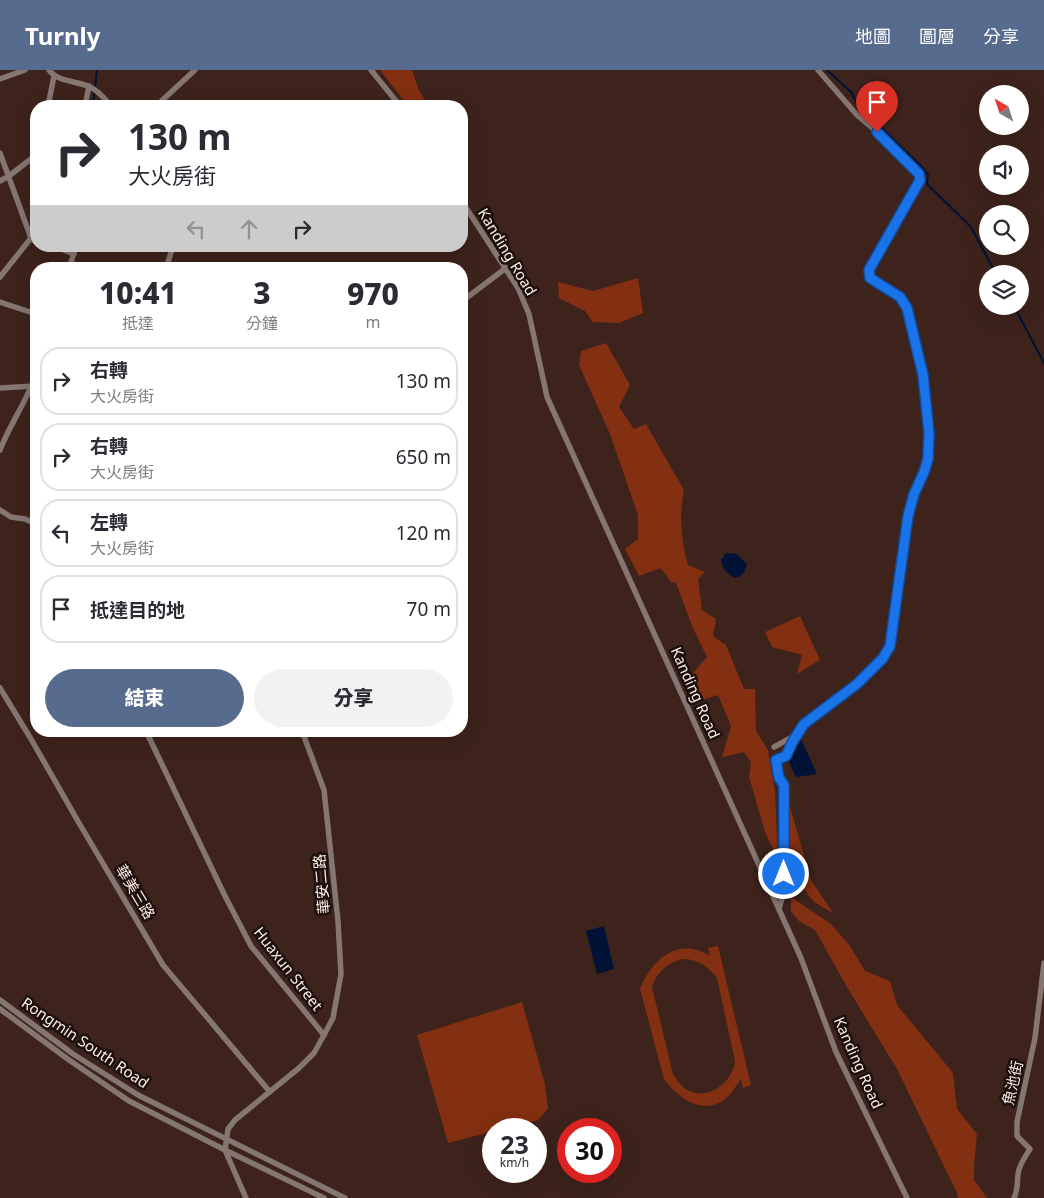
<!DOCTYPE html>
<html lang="zh-TW">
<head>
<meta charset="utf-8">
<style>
  :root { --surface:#fff; --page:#f2f2f3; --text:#2b2b33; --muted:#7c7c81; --line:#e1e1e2; --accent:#566b8d }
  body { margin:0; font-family:"Noto Sans","Noto Sans TC",sans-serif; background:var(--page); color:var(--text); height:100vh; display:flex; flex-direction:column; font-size:19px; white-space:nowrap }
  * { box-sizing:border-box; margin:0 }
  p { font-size:16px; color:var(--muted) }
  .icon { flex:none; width:28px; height:28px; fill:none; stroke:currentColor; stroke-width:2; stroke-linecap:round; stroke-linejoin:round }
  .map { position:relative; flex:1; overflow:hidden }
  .sheet { position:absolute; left:30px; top:192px; width:438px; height:475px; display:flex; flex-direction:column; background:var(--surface); border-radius:20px; box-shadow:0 5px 20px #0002 }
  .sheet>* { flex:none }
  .banner { position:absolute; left:30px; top:30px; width:438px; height:152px; border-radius:20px; box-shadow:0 5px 20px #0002; background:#fff; color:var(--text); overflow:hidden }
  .needle { width:32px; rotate:321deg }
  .fabs { position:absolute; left:979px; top:15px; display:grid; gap:10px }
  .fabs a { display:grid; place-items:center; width:50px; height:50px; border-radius:50%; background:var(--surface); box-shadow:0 5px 20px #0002; font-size:25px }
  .speed { position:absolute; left:482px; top:1048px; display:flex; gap:10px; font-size:25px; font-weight:700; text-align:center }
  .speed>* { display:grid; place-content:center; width:65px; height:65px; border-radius:50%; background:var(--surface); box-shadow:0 5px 20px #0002; line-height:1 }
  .speed small { font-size:12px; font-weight:400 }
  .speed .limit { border:8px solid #d22; background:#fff; color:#111 }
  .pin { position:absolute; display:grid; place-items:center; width:42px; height:42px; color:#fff; margin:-51px -21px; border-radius:50% 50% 50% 0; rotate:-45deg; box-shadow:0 0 5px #0007 }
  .pin .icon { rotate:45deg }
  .me { position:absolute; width:55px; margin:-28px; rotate:0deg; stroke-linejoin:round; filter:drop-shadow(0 0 4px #0008) }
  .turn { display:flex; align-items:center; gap:18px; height:105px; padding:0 15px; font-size:22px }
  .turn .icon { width:65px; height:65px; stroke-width:2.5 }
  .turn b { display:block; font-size:35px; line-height:42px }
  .lanes { display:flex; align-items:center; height:48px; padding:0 15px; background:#0003; justify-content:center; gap:25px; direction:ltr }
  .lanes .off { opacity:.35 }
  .eta { display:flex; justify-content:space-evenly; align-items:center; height:85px; text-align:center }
  .eta b { font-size:30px; font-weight:800; line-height:35px }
  .cta { display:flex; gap:10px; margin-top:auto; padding:10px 15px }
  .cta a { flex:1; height:58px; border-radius:30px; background:var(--accent); color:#fff; font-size:20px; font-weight:800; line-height:58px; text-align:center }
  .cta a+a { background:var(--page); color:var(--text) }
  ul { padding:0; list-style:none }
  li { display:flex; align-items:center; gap:15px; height:68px; margin:0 10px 8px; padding:0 5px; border:2px solid var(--line); border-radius:20px }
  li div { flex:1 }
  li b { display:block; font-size:19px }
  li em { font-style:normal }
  header { display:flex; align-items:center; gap:30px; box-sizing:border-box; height:70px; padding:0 25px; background:var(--accent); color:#fff }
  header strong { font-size:24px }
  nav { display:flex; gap:28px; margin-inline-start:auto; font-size:18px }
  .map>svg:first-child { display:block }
</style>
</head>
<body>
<header>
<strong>Turnly</strong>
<nav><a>地圖</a><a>圖層</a><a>分享</a></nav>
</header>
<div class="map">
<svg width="1044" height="1128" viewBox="0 0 1044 1128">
  <rect width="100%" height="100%" fill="#3d231b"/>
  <g fill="#832f11" fill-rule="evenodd">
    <path d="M 380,0 L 412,0 L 419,21 L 429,36 L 408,36 Z"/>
    <path d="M 638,208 L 643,243 L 619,253 L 593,252 L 585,241 L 559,228 L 558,212 L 593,221 Z"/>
    <path d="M 606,273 L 630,315 L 619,337 L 634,359 L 646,354 L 684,420 C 679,445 681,471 688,495 L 705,502 L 698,509 L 702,540 L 716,549 L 713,566 L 726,575 L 744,619 L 755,619 L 756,661 L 768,680 L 775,721 L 778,790 L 765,762 L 749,707 L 751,692 L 744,682 L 722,687 L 731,656 L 718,625 L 699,631 L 687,610 L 707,587 L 692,556 L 676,513 L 671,512 L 661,498 L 639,506 L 625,479 L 638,469 L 638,445 L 610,364 L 579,295 L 581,281 Z"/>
    <path d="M 800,546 L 820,590 L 797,604 L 802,585 L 772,577 L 765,562 Z"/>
    <path d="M 789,733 L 811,810 L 833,843 L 814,832 L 802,817 L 788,816 Z"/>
    <path d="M 791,827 L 831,854 L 850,876 L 865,901 L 890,911 L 897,935 L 953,1003 L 957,1039 L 977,1064 L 974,1096 L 974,1110 L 987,1128 L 958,1128 L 957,1123 L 897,999 L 847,917 L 815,860 L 799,851 L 791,841 Z"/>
    <path d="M 718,876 L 751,1015 L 743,1018 L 741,1009 C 734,1019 728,1030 716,1034 C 696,1042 675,1024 664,1009 L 640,919 C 652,889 678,866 710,886 L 708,878 ZM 684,889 C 698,889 709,898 717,908 L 735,991 C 733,1012 707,1033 686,1019 C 680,1015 677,1010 673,1004 L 652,917 C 656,903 669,891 684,889 Z"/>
    <path d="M 522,932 L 545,1014 L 548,1039 L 538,1050 L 504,1059 L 494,1059 L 494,1061 L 448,1073 L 417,965 Z"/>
  </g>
  <g fill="#001337">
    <path d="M 726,483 L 737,484 L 747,494 C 745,501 744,506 735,508 C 727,503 723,500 721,490 Z"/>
    <path d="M 798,670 L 801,670 L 803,673 L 817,704 L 796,707 L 787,688 Z"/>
    <path d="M 604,856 L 614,899 L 597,904 L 586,861 Z"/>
  </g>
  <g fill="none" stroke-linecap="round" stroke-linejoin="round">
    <g stroke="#001337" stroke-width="2">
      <path d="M 827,0 L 851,22 L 858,35 L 922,97 L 928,105 L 927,114 L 971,157 L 996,204"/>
      <path d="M 93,36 L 97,0"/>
      <path d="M 1014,236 L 1044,293"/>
    </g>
    <g stroke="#857672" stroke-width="5.5">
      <path d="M 49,0 C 59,13 76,10 90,17 C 99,21 105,29 111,36"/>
      <path d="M 371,0 L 400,36"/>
      <path d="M 0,9 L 25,0"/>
      <path d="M 48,36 L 54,6"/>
      <path d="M 85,36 L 89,16"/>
      <path d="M 156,36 L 195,0"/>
      <path d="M 0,83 L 31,168 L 36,172"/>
      <path d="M 0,111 L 9,106 L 36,85"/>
      <path d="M 461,130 L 518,218 L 529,244 L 547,327 L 801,888 L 836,982 L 907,1128"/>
      <path d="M 54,176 L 74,184"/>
      <path d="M 69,199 L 76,176"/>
      <path d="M 166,199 L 173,176"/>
      <path d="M 0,207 L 31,168"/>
      <path d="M 0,232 L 36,244"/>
      <path d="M 461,232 L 506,198"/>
      <path d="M 0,318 L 35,316"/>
      <path d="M 0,380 C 10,354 27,331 36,304"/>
      <path d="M 0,440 L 11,447 L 25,449 L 36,454"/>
      <path d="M 0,618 L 31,669 L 79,753 L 163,895 L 270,1022"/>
      <path d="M 146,661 L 225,826 L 251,876 L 324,965 L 314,983 L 299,998 L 235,1050 L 228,1059 L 225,1080 L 246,1128"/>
      <path d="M 302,661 L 324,720 L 338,851 L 341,904 L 333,948 L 324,965"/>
      <path d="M 774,677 L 796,665"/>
      <path d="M 779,839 L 784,821 L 784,715 L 779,708 L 776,690 L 785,686 L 793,671 L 804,654 L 857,614 L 883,587 L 890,576 L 908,446 L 914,424 L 924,402 L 928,389 L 929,363 L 923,305 L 907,238 L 900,227 L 870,208 L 869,200 L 917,117 L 920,110 L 919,104 L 877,62 L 857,45 L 818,0"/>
      <path d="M 0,930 L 73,984 L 138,1025 L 345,1128"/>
      <path d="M 0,939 L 69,990 L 129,1031 L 225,1080 L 324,1128"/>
      <path d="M 1014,1128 C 1018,1120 1017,1113 1018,1104 C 1019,1095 1025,1087 1030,1079 L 1017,1066 L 1017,1052 L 1035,968 L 1044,893"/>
    </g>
  </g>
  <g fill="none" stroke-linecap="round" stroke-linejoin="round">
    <g stroke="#114b97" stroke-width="12">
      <path id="route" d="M 784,804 L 784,715 L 779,708 L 776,690 L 786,686 L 793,671 L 804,654 L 857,614 L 883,588 L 890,576 L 908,446 L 914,424 L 924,402 L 928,389 L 929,363 L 923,305 L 907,238 L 900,227 L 870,208 L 869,200 L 920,110 L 919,104 L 877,62"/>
    </g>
    <use href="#route" stroke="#1a73e8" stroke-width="9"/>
  </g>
  <g text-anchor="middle" stroke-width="5" stroke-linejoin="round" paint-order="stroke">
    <g font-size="15" fill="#feece6" stroke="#1c100c">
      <text transform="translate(507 182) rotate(59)" y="5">Kanding Road</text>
      <text transform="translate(695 623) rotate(66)" y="5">Kanding Road</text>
      <text transform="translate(322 814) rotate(-95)" y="5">華安二路</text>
      <text transform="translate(135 822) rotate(59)" y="5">華美三路</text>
      <text transform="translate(288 899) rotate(52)" y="5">Huaxun Street</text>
      <text transform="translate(85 973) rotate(34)" y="5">Rongmin South Road</text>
      <text transform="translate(858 993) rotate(66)" y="5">Kanding Road</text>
      <text transform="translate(1013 1013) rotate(-77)" y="5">魚池街</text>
    </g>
  </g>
</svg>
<div class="fabs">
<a><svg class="needle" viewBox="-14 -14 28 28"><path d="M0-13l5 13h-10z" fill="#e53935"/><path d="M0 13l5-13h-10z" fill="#7c7c81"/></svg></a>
<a><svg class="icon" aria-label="sound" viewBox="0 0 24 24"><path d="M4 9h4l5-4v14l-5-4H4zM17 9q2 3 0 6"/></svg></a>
<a><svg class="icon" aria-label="search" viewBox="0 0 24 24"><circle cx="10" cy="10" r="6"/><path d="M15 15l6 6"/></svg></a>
<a><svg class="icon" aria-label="layers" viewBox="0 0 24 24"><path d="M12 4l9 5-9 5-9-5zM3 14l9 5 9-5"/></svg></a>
</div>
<div class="speed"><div>23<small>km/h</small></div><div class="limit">30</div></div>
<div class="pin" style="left:877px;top:62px;background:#d93025"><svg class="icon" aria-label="arrive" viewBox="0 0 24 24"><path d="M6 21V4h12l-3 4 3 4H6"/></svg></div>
<svg class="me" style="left:784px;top:804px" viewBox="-20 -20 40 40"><circle r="17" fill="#1a73e8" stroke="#fff" stroke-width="3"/><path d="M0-11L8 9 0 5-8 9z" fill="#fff"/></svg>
<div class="banner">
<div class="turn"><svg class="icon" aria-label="right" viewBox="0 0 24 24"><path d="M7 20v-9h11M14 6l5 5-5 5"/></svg><div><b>130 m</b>大火房街</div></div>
<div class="lanes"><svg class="icon off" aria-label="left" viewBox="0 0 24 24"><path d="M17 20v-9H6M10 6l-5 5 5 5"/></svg><svg class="icon off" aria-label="ahead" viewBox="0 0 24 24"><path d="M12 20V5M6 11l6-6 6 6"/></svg><svg class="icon" aria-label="right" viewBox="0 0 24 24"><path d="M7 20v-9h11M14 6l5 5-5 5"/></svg></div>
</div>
<section class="sheet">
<div class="eta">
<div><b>10:41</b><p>抵達</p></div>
<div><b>3</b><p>分鐘</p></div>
<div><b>970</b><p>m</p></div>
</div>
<ul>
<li><svg class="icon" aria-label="right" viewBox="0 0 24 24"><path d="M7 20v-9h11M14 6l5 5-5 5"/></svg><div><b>右轉</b><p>大火房街</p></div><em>130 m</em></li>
<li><svg class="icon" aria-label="right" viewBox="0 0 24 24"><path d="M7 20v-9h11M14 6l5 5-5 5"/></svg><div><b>右轉</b><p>大火房街</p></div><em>650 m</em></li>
<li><svg class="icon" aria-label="left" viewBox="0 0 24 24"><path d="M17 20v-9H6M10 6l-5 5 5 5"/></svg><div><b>左轉</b><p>大火房街</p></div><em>120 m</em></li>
<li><svg class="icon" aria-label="arrive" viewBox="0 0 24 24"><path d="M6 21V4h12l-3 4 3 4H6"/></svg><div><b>抵達目的地</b></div><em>70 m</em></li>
</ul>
<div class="cta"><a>結束</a><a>分享</a></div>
</section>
</div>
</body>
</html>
